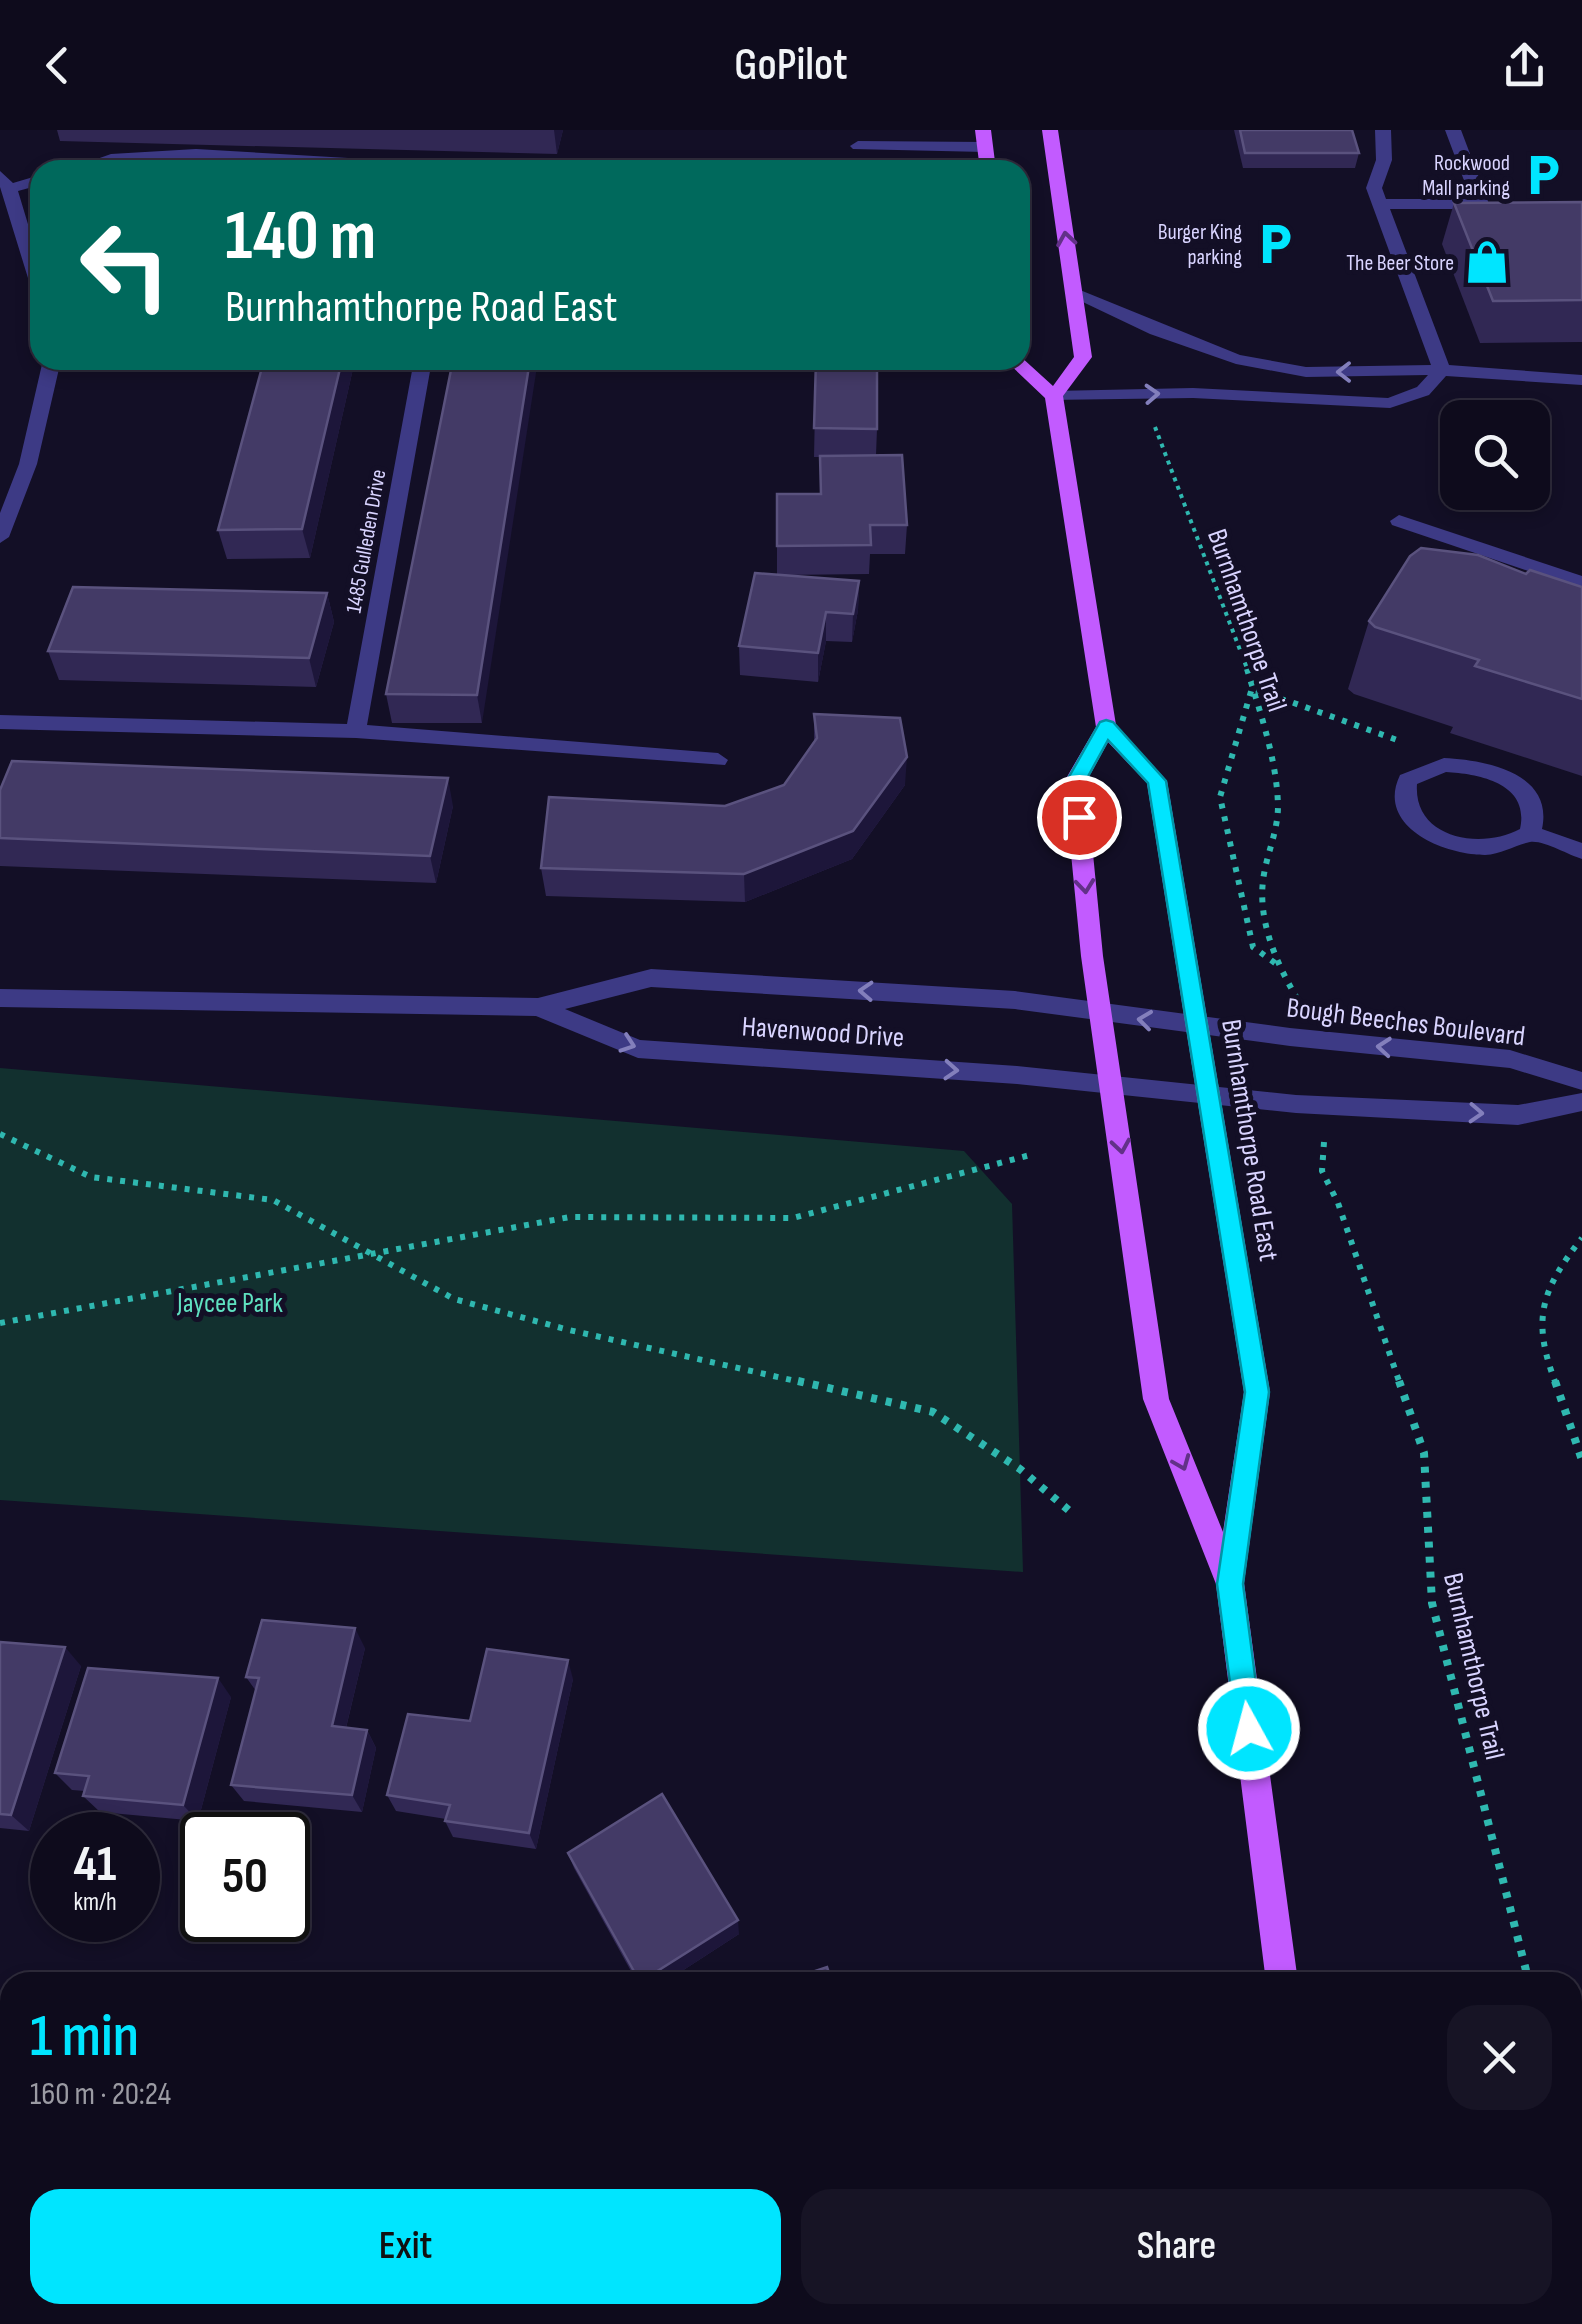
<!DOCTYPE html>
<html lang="en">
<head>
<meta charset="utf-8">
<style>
  :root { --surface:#0e0b1c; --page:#171425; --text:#f1f3f6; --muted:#9b9ba3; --line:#2e2b3b; --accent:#00e5ff }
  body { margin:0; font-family:"Sofia Sans Condensed",sans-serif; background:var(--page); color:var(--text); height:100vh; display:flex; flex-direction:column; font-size:38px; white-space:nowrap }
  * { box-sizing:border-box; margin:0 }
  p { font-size:32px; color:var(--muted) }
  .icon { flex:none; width:55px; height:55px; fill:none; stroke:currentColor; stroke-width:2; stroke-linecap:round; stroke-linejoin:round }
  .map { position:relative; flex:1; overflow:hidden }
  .sheet { position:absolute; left:0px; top:1842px; width:1582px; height:352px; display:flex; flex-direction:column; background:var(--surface); border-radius:30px 30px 0 0; box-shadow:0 5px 15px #0003,0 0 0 2px var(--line) }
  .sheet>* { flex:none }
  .banner { position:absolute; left:30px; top:30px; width:1000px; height:210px; border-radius:30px; box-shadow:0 5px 15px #0003,0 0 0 2px var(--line); background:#00695c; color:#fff; overflow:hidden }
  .fabs { position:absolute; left:1440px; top:270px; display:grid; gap:20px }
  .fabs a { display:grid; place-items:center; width:110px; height:110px; border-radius:20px; background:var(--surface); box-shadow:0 5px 15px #0003,0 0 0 2px var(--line); font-size:50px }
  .speed { position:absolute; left:30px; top:1682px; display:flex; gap:20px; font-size:50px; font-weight:700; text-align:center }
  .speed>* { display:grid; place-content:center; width:130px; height:130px; border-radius:50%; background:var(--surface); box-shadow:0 5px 15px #0003,0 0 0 2px var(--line); line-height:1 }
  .speed small { font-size:25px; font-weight:400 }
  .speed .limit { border:5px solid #111; border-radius:15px; background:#fff; color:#111 }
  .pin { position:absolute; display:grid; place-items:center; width:85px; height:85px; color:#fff; margin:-42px; border:5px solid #fff; border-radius:50%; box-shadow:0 2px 10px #0007 }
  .me { position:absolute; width:110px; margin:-55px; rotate:353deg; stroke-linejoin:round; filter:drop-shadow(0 0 8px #0008) }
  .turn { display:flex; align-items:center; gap:35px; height:210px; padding:0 30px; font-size:45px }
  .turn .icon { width:130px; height:130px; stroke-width:2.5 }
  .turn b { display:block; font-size:70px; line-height:85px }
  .round { display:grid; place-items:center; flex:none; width:105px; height:105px; border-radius:30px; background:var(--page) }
  .summary { display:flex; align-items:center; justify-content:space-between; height:170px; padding:0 30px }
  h1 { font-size:60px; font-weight:600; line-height:75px; color:var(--accent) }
  .cta { display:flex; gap:20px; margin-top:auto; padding:20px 30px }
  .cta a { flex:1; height:115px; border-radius:30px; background:var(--accent); color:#111; font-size:40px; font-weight:600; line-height:115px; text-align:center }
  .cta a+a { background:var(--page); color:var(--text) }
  header { display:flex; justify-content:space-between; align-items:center; height:130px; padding:0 30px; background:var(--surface); font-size:45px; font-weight:600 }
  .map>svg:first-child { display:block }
</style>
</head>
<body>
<header><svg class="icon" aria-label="back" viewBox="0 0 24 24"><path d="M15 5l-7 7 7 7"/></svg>GoPilot<svg class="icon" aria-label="share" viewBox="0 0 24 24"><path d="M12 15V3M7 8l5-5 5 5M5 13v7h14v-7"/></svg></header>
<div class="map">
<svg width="1582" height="2194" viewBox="0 0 1582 2194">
  <rect width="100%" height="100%" fill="#130f26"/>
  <path fill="#12302f" d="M 0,938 L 964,1021 L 1012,1074 L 1023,1442 L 0,1370 Z"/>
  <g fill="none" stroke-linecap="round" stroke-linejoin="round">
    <path stroke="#2fb8b0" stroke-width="4" stroke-dasharray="4 5" stroke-linecap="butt" d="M 1155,297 L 1248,541"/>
    <g stroke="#2fb8b0" stroke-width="6" stroke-dasharray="5 8" stroke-linecap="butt">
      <path d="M 1247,539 C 1260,582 1277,630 1278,676 C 1278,700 1268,721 1264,744 C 1256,788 1276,833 1298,870"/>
      <path d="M 1275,833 L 1253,817 L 1220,667 L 1252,558 L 1400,611"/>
      <path d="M 0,1004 L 91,1047 L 273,1070 L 454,1169 L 569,1200 L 809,1254"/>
      <path d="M 1324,1012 L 1322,1041 L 1338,1073 L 1400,1254"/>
      <path d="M 0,1193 L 570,1087 L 793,1088 L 1030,1025"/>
      <path d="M 1556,1254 C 1531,1190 1541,1160 1582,1108"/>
    </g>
    <g stroke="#2fb8b0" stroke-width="8" stroke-dasharray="6 9" stroke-linecap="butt">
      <path d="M 798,1251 L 933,1282 L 1020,1339 L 1072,1383"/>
      <path d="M 1399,1251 L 1424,1323 L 1432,1473 L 1529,1852"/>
      <path d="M 1555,1251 L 1582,1330"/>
      <path d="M 1572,2040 L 1582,2080"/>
    </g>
    <g fill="#3d3a85" fill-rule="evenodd">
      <path d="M 1375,0 L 1391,0 L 1392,30 L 1382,58 L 1386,69 L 1471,69 L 1445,0 L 1461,0 L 1489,74 L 1481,79 L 1390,79 L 1449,235 L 1582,245 L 1582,255 L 1446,246 L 1429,265 L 1390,278 L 1193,268 L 1048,270 L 1045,266 L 1054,261 L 1193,258 L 1388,268 L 1417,257 L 1428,245 L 1306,247 L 1236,234 L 1150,204 L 1066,164 L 1080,160 L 1240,225 L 1306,237 L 1431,235 L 1366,58 L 1376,30 Z"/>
      <path d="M 858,11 L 985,12 L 993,17 L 985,22 L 853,19 L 850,16 Z"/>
      <path d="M 196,19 L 468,35 L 476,40 L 389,40 L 196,29 L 66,40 L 111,24 Z"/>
      <path d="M 0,41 L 13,53 L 40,45 L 40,55 L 18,61 L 40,134 L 40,166 L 32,161 L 0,57 Z"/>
      <path d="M 43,230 L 61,230 L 37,334 L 9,407 L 0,413 L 0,383 L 19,334 Z"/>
      <path d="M 414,230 L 432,230 L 367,595 L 718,623 L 728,630 L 725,635 L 356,608 L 0,599 L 0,585 L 347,594 Z"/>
      <path d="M 1399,385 L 1582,446 L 1582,459 L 1392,395 L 1390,391 Z"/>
      <path d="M 1444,628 C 1486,630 1554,643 1542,699 L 1582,713 L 1582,729 C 1568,725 1544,710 1530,712 C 1515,715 1502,724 1485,725 C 1444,725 1375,697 1400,645 ZM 1446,642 C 1481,644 1530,654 1520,699 C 1481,720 1413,709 1417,654 Z"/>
      <path d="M 651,839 L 1015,861 L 1290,898 L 1510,920 L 1582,942 L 1582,960 L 1510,938 L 1290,916 L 1015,879 L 651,857 L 565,879 L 640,910 L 1017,936 L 1296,965 L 1518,975 L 1582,963 L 1582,981 L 1518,995 L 1296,983 L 1017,954 L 638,928 L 536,886 L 0,877 L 0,859 L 538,868 Z"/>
      <path d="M 0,1879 L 10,1880 L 10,1912 L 0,1911 Z"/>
      <path d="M 391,2185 L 425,2185 L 424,2194 L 390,2194 Z"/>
    </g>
    <g fill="#c25bff" fill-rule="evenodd">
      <path d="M 975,0 L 991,0 L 996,40 L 980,40 Z"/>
      <path d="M 1042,0 L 1058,0 L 1092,227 L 1063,266 L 1116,595 L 1167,651 L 1270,1262 L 1244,1453 L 1298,1852 L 1266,1852 L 1216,1454 L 1143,1269 L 1081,826 L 1064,652 L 1096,597 L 1045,268 L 1005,230 L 1020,230 L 1020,226 L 1053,256 L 1074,227 ZM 1108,612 L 1147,653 L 1244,1262 L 1223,1402 L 1169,1269 L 1103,826 L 1086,652 Z"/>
      <path d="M 1309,2185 L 1343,2185 L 1344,2194 L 1310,2194 Z"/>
    </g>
  </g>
  <g fill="#312854">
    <path d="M 57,0 L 563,0 L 557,24 L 60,11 Z"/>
    <path d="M 1234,0 L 1352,0 L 1359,23 L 1355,38 L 1243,38 Z"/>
    <path d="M 1582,72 L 1582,212 L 1480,213 L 1442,114 L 1454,73 Z"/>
    <path d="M 264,230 L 355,230 L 310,428 L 227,429 L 218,400 Z"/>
    <path d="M 453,230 L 482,593 L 392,593 L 386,564 Z"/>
    <path d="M 816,230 L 877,299 L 876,325 L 907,395 L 905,424 L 870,424 L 869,444 L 782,445 L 859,451 L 858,480 L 852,512 L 826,511 L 818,552 L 740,545 L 739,516 L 777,445 L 777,364 L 820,364 L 820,327 L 814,327 Z"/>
    <path d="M 1526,444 L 1582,457 L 1582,646 L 1450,603 L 1453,597 L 1354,564 L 1348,559 L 1369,491 Z"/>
    <path d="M 327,463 L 334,492 L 316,557 L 59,550 L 48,521 Z"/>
    <path d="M 814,584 L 905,655 L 852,729 L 745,772 L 546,766 L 541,738 L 725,676 L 784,655 L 814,612 Z"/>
    <path d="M 0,660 L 453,676 L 436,753 L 0,736 Z"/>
    <path d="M 0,1512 L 81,1536 L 29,1701 L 0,1698 Z"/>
    <path d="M 365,1518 L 346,1598 L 367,1600 L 376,1618 L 362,1682 L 244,1671 L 231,1655 L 256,1561 L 246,1547 Z"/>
    <path d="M 573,1549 L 536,1719 L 453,1707 L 445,1691 L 446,1689 L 396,1681 L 387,1665 L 470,1591 Z"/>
    <path d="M 231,1567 L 198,1691 L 100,1682 L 83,1666 L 85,1661 L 72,1660 L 55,1643 Z"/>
    <path d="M 568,1723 L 739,1804 L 665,1852 L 637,1852 L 574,1738 Z"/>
  </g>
  <g fill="#1d163a">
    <path d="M 554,0 L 563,0 L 557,24 Z"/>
    <path d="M 342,230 L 355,230 L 310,428 L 302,399 Z"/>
    <path d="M 530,230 L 538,230 L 482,593 L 477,565 Z"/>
    <path d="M 859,451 L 858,480 L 852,512 L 853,484 Z"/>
    <path d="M 327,463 L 334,492 L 316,557 L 309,528 Z"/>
    <path d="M 826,482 L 826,511 L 818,552 L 818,523 Z"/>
    <path d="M 907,627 L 905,655 L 852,729 L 745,772 L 744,744 Z"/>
    <path d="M 448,648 L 453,676 L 436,753 L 430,726 Z"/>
    <path d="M 355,1498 L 365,1518 L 342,1614 L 332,1596 Z"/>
    <path d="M 65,1517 L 81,1536 L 29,1701 L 11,1685 Z"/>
    <path d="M 568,1530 L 573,1549 L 536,1719 L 529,1703 Z"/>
    <path d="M 218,1548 L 231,1567 L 198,1691 L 183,1675 Z"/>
    <path d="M 367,1600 L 376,1618 L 362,1682 L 352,1665 Z"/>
    <path d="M 738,1790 L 739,1804 L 665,1852 L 642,1852 Z"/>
    <path d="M 10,2153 L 10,2185 L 24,2185 L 21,2194 L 0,2194 L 0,2188 Z"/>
    <path d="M 191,2185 L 208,2185 L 206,2194 L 189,2194 Z"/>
  </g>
  <g fill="#433a66" stroke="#5a527e" stroke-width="2.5">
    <path d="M 1240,0 L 1352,0 L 1359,23 L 1245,23 Z"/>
    <path d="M 110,36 L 379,39 L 109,40 Z"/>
    <path d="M 1582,72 L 1582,170 L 1493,171 L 1454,73 Z"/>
    <path d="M 264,230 L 342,230 L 302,399 L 218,400 Z"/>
    <path d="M 453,230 L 530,230 L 477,565 L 386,564 Z"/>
    <path d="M 816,230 L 877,230 L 877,299 L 814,298 Z"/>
    <path d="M 902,325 L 907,395 L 870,395 L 871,415 L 777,416 L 777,364 L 821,364 L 820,326 Z"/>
    <path d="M 1421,418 L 1478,425 L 1526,444 L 1530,440 L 1582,457 L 1582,569 L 1475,536 L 1479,530 L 1375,497 L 1369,491 L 1410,426 Z"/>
    <path d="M 755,443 L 859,451 L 853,484 L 826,482 L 818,523 L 739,516 Z"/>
    <path d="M 73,457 L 327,463 L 309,528 L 48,521 Z"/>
    <path d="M 814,584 L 900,588 L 907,627 L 853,701 L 744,744 L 541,738 L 549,667 L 725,676 L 784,655 L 817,608 Z"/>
    <path d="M 12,631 L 448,648 L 430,726 L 0,708 L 0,660 Z"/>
    <path d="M 262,1490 L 355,1498 L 332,1596 L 367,1600 L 352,1665 L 231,1655 L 259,1548 L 246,1547 Z"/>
    <path d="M 0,1512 L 65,1517 L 11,1685 L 0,1684 Z"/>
    <path d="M 487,1519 L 568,1530 L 529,1703 L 445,1691 L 450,1675 L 387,1665 L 408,1584 L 470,1591 Z"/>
    <path d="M 88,1538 L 218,1548 L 183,1675 L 83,1666 L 89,1646 L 55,1643 Z"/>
    <path d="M 662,1664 L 738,1790 L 640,1852 L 568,1723 Z"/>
    <path d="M 827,1837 L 832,1852 L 782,1852 Z"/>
    <path d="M 0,2132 L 10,2133 L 10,2153 L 0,2188 Z"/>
    <path d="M 91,2185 L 191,2185 L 189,2194 L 89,2194 Z"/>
    <rect x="673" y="2185" width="209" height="9"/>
  </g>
  <defs><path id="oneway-chevron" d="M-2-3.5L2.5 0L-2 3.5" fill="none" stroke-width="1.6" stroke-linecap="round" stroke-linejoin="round" transform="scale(2.5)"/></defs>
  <g stroke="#623188">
    <use href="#oneway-chevron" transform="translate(1066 109) rotate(-99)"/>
    <use href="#oneway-chevron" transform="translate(1085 756) rotate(84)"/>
    <use href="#oneway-chevron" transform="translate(1121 1016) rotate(81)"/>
    <use href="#oneway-chevron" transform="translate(1182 1333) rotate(68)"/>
  </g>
  <g stroke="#837fbc">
    <use href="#oneway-chevron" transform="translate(1344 242) rotate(180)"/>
    <use href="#oneway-chevron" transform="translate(1152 264) rotate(-3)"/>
    <use href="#oneway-chevron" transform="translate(866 861) rotate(-177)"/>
    <use href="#oneway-chevron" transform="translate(1145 890) rotate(-173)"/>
    <use href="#oneway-chevron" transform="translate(628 914) rotate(19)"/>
    <use href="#oneway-chevron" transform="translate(1384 917) rotate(-175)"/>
    <use href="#oneway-chevron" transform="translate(951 940) rotate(4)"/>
    <use href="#oneway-chevron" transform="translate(1476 983) rotate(3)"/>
  </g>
  <path fill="#00e5ff" stroke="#0095a6" stroke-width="2.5" d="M 1106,590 L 1113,592 L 1166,651 L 1269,1262 L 1243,1454 L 1262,1599 L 1258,1609 L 1249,1612 L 1240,1609 L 1236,1599 L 1217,1454 L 1245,1262 L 1148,653 L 1108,610 L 1085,652 L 1088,687 L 1079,694 L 1069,687 L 1066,652 L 1100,592 Z"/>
  <defs>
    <g id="parking-bare" transform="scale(3.45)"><path d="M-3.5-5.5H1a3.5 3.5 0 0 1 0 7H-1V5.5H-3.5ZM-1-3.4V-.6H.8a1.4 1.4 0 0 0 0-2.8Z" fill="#00e5ff" stroke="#130f26" stroke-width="2.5" paint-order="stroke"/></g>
    <g id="shop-bare" transform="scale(3.45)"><path d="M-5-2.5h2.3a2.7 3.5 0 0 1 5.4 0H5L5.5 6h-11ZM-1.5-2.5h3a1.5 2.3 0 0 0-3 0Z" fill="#00e5ff" stroke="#130f26" stroke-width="2.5" paint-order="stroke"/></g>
  </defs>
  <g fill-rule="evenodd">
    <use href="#parking-bare" x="1543" y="45"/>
    <use href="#parking-bare" x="1275" y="114"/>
    <use href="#shop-bare" x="1487" y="132"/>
  </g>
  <g text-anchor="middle" stroke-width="10" stroke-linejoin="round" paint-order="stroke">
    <g font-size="22" fill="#d9d4ff" stroke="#130f26" text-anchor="end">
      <text x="1510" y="40">Rockwood<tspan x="1510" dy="25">Mall parking</tspan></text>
      <text x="1242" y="109">Burger King<tspan x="1242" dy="25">parking</tspan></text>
      <text x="1454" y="140">The Beer Store</text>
    </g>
    <g font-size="22" fill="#d9d4ff" stroke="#130f26">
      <text transform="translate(365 411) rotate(-80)" y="8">1485 Gulleden Drive</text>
    </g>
    <g font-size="28" fill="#d9d4ff" stroke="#130f26">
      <text transform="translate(1248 490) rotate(71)" y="10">Burnhamthorpe Trail</text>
      <text transform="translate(1406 891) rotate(7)" y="10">Bough Beeches Boulevard</text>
      <text transform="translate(823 901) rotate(4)" y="10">Havenwood Drive</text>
      <text transform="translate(1251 1010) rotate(81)" y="10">Burnhamthorpe Road East</text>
      <text transform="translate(1475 1536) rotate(77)" y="10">Burnhamthorpe Trail</text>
    </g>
    <g font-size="28" fill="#5fe0c0" stroke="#130f26">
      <text x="230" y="1182">Jaycee Park</text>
    </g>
  </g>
</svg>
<div class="fabs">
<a><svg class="icon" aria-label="search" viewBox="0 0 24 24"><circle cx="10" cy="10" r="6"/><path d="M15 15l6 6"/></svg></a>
</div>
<div class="speed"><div>41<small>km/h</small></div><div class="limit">50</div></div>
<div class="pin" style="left:1079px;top:687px;background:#d93025"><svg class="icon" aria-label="arrive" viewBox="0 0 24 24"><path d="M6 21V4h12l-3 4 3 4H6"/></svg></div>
<svg class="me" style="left:1249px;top:1599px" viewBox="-20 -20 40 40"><circle r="17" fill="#00e5ff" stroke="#fff" stroke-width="3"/><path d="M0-11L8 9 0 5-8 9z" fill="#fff"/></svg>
<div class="banner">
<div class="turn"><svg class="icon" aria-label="left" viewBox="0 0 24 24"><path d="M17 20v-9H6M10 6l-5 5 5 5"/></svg><div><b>140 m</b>Burnhamthorpe Road East</div></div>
</div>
<section class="sheet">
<div class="summary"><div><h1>1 min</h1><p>160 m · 20:24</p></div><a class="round"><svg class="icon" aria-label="close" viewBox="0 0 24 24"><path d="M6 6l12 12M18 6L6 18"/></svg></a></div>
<div class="cta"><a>Exit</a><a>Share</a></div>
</section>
</div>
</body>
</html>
